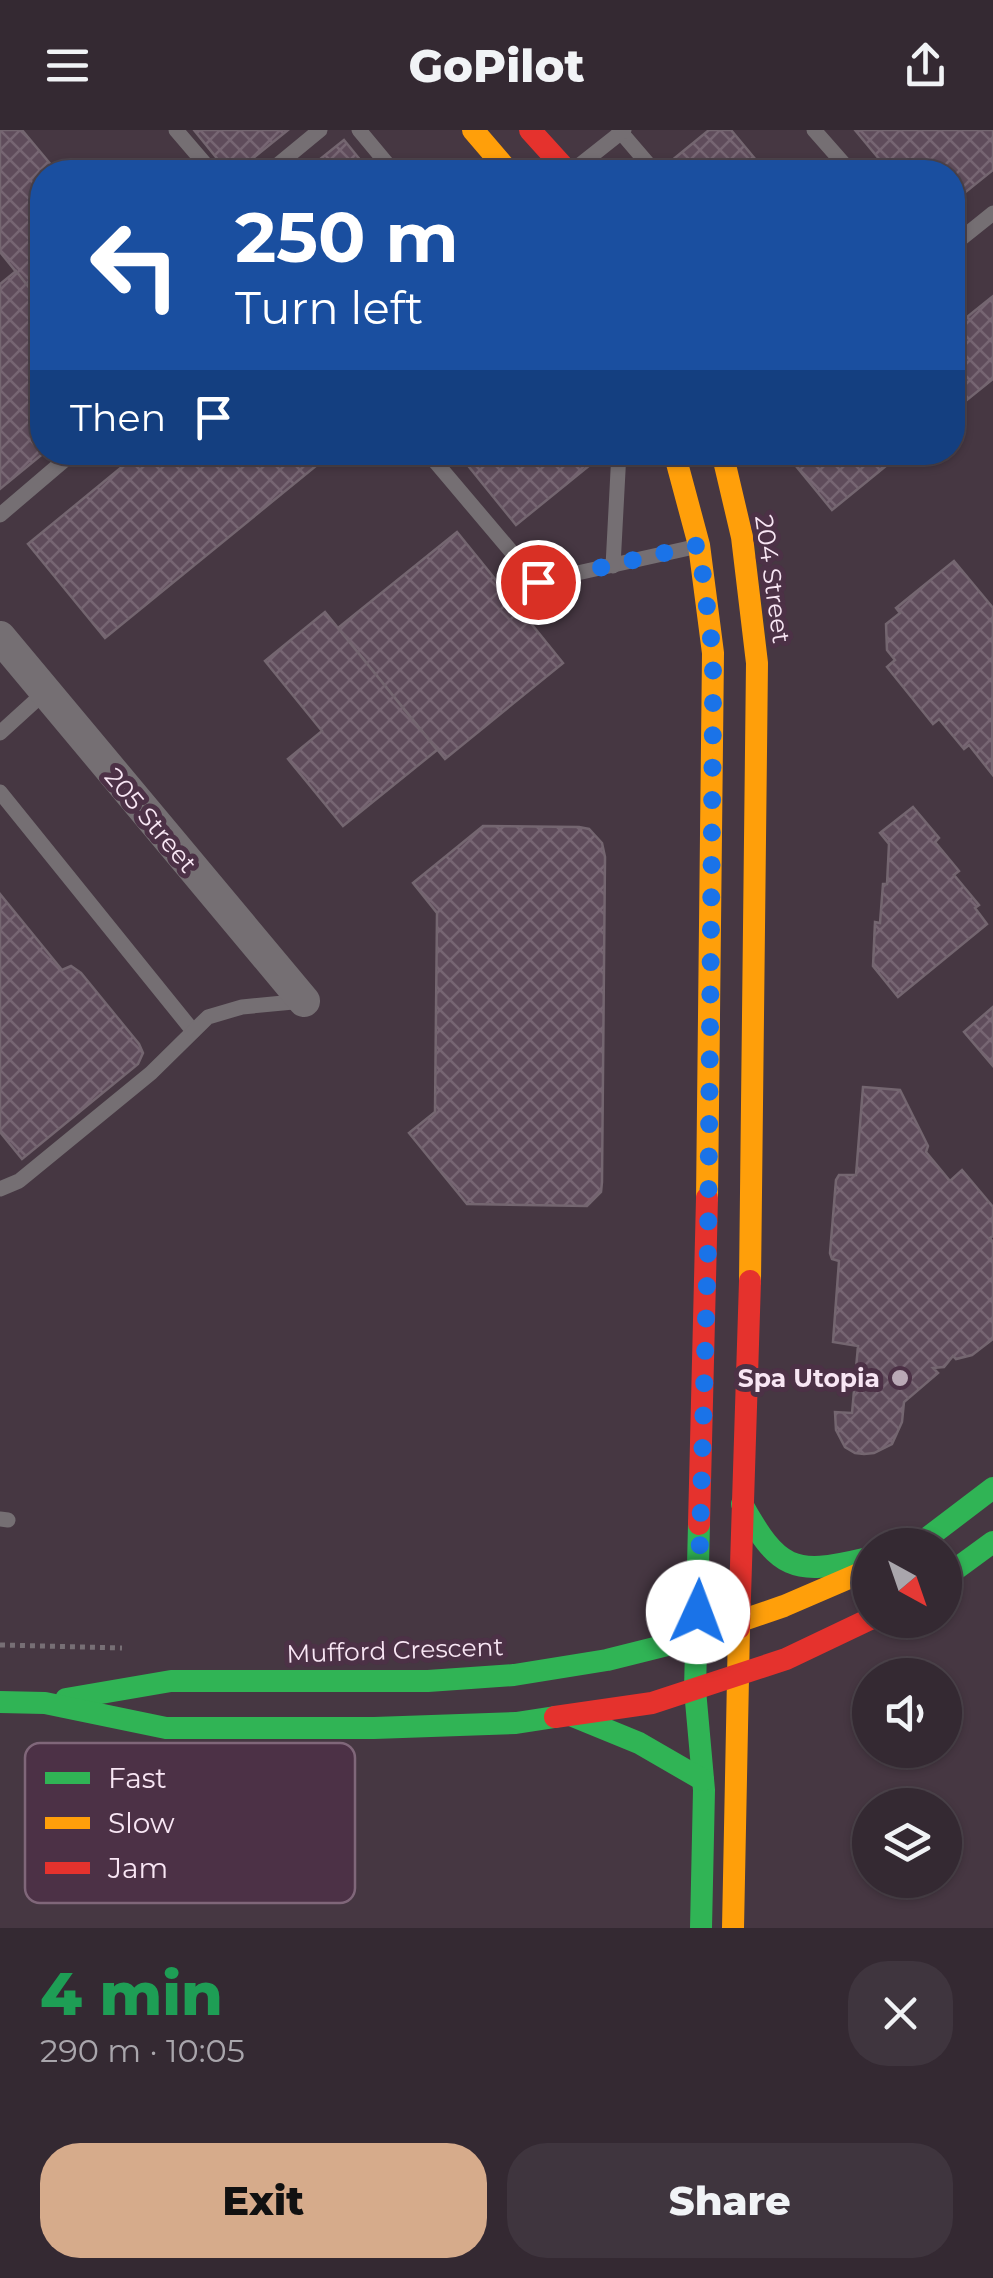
<!DOCTYPE html>
<html lang="en">
<head>
<meta charset="utf-8">
<style>
  :root { --surface:#342932; --page:#3f353e; --text:#f1f3f6; --muted:#a9a6ac; --line:#4e454d; --accent:#d6ab8b }
  body { margin:0; font-family:Montserrat,sans-serif; background:var(--page); color:var(--text); height:100vh; display:flex; flex-direction:column; font-size:38px; white-space:nowrap }
  * { box-sizing:border-box; margin:0 }
  p { font-size:32px; color:var(--muted) }
  .icon { flex:none; width:55px; height:55px; fill:none; stroke:currentColor; stroke-width:2; stroke-linecap:round; stroke-linejoin:round }
  .map { position:relative; height:1798px; overflow:hidden }
  .panel { display:flex; flex-direction:column; background:var(--surface); flex:1 }
  .panel>* { flex:none }
  .top-card { position:absolute; left:30px; top:30px; width:935px; height:305px; border-radius:40px; box-shadow:0 2px 8px #0004,0 0 0 2px var(--line); background:#1a4fa0; color:#fff; overflow:hidden }
  .needle { width:65px; rotate:140deg }
  .fabs { position:absolute; left:852px; top:1398px; display:grid; gap:20px }
  .fabs a { display:grid; place-items:center; width:110px; height:110px; border-radius:50%; background:var(--surface); box-shadow:0 2px 8px #0004,0 0 0 2px var(--line); font-size:50px }
  .pin { position:absolute; display:grid; place-items:center; width:85px; height:85px; color:#fff; margin:-42px; border:5px solid #fff; border-radius:50%; box-shadow:0 2px 10px #0007 }
  .me { position:absolute; width:110px; margin:-55px; rotate:2deg; stroke-linejoin:round; filter:drop-shadow(0 0 8px #0008) }
  .turn { display:flex; align-items:center; gap:35px; height:210px; padding:0 40px; font-size:45px }
  .turn .icon { width:130px; height:130px; stroke-width:2.5 }
  .turn b { display:block; font-size:70px; line-height:85px }
  .then { display:flex; align-items:center; height:95px; padding:0 40px; background:#0003; gap:20px; font-size:38px }
  .round { display:grid; place-items:center; flex:none; width:105px; height:105px; border-radius:40px; background:var(--page) }
  .summary { display:flex; align-items:center; justify-content:space-between; height:170px; padding:0 40px }
  h1 { font-size:60px; font-weight:800; line-height:75px; color:#1e9e55 }
  .action { display:flex; gap:20px; margin-top:auto; padding:20px 40px }
  .action a { flex:1; height:115px; border-radius:40px; background:var(--accent); color:#111; font-size:40px; font-weight:800; line-height:115px; text-align:center }
  .action a+a { background:var(--page); color:var(--text) }
  header { display:flex; justify-content:space-between; align-items:center; height:130px; padding:0 40px; background:var(--surface); font-size:45px; font-weight:800 }
  .map>svg:first-child { display:block }
</style>
</head>
<body>
<header><svg class="icon" aria-label="menu" viewBox="0 0 24 24"><path d="M4 6h16M4 12h16M4 18h16"/></svg>GoPilot<svg class="icon" aria-label="share" viewBox="0 0 24 24"><path d="M12 15V3M7 8l5-5 5 5M5 13v7h14v-7"/></svg></header>
<div class="map">
<svg width="993" height="1798" viewBox="0 0 993 1798">
  <defs>
    <pattern id="building-cross-hatch" width="8" height="8" patternUnits="userSpaceOnUse" patternTransform="scale(2.5)"><rect width="8" height="8" fill="#5f4c5b"/><path d="M0 0l8 8M0 8l8-8" fill="none" stroke="#776673"/></pattern>
  </defs>
  <rect width="100%" height="100%" fill="#463742"/>
  <g fill="url(#building-cross-hatch)" stroke="#746670" stroke-width="2.5">
    <path d="M 0,0 L 22,0 L 57,42 L 42,42 L 42,174 L 0,122 Z"/>
    <path d="M 194,0 L 288,0 L 236,42 L 228,42 Z"/>
    <path d="M 709,0 L 731,0 L 766,42 L 679,42 L 670,32 Z"/>
    <path d="M 855,0 L 993,0 L 993,40 L 952,73 L 952,42 L 890,42 Z"/>
    <path d="M 344,10 L 370,42 L 304,42 Z"/>
    <path d="M 16,141 L 42,174 L 42,322 L 45,322 L 0,359 L 0,154 Z"/>
    <path d="M 993,166 L 993,249 L 952,282 L 952,199 Z"/>
    <path d="M 140,322 L 333,322 L 105,508 L 28,414 Z"/>
    <path d="M 457,322 L 598,322 L 601,326 L 516,395 Z"/>
    <path d="M 801,322 L 903,322 L 832,380 L 791,330 Z"/>
    <path d="M 457,402 L 563,533 L 445,629 L 338,498 Z"/>
    <path d="M 954,431 L 993,478 L 992,644 L 969,615 L 964,619 L 939,589 L 933,594 L 887,537 L 895,530 L 887,520 L 886,494 L 900,483 L 896,478 Z"/>
    <path d="M 325,482 L 437,620 L 343,696 L 288,629 L 322,601 L 265,531 Z"/>
    <path d="M 913,677 L 939,708 L 935,712 L 959,741 L 954,745 L 979,775 L 975,778 L 987,794 L 898,867 L 873,836 L 875,792 L 880,793 L 883,754 L 887,754 L 889,714 L 880,703 Z"/>
    <path d="M 483,696 L 579,697 L 589,699 L 602,713 L 605,727 L 602,1052 L 601,1062 L 587,1076 L 467,1074 L 409,1003 L 435,982 L 437,783 L 413,753 Z"/>
    <path d="M 0,764 L 62,840 L 71,836 L 81,843 L 139,914 L 143,923 L 138,934 L 22,1029 L 0,1002 Z"/>
    <path d="M 993,877 L 993,936 L 964,902 Z"/>
    <path d="M 863,957 L 900,960 L 928,1016 L 926,1022 L 950,1051 L 962,1040 L 993,1077 L 993,1106 L 990,1108 L 993,1112 L 993,1209 L 972,1225 L 956,1229 L 953,1226 L 944,1237 L 933,1238 L 938,1243 L 904,1272 L 902,1292 L 892,1314 L 874,1323 L 864,1324 L 855,1323 L 845,1317 L 836,1300 L 835,1282 L 852,1283 L 858,1216 L 833,1212 L 839,1131 L 832,1129 L 830,1123 L 836,1050 L 839,1045 L 856,1045 Z"/>
  </g>
  <g fill="none" stroke-linecap="round" stroke-linejoin="round">
    <path stroke="#776f75" stroke-width="5" stroke-dasharray="5 5" stroke-linecap="butt" d="M 0,1515 L 122,1518"/>
    <g stroke="#756f73" stroke-width="15">
      <path d="M 176,0 L 212,42"/>
      <path d="M 359,0 L 394,42"/>
      <path d="M 619,0 L 655,42"/>
      <path d="M 814,0 L 851,42"/>
      <path d="M 269,42 L 320,0"/>
      <path d="M 571,42 L 624,0"/>
      <path d="M 952,116 L 993,83"/>
      <path d="M 427,322 L 537,452 L 694,417"/>
      <path d="M 0,385 L 74,322"/>
      <path d="M 613,436 L 619,322"/>
      <path d="M 0,603 L 45,562"/>
      <path d="M 0,662 L 193,901"/>
      <path d="M 0,1059 L 19,1051 L 151,943 L 208,887 L 242,877 L 304,871"/>
      <path d="M 0,1389 L 8,1390"/>
    </g>
    <path stroke="#756f73" stroke-width="32" d="M 0,507 L 304,871"/>
    <g stroke="#30b455" stroke-width="22">
      <path d="M 742,1374 C 778,1439 793,1446 864,1429"/>
      <path d="M 699,1394 L 695,1560 L 704,1660 L 701,1798"/>
      <path d="M 918,1415 L 993,1358"/>
      <path d="M 945,1447 L 993,1412"/>
      <path d="M 66,1569 L 171,1551 L 428,1551 L 514,1545 L 607,1530 L 679,1512"/>
      <path d="M 0,1572 L 45,1573 L 166,1598 L 374,1598 L 516,1593 L 555,1587"/>
      <path d="M 573,1586 L 639,1613 L 703,1650"/>
    </g>
    <g stroke="#ff9f0a" stroke-width="22">
      <path d="M 473,0 L 509,42"/>
      <path d="M 674,322 L 699,415 L 713,523 L 707,1068"/>
      <path d="M 722,322 L 742,407 L 757,533 L 750,1151"/>
      <path d="M 679,1512 L 784,1476 L 870,1439"/>
      <path d="M 733,1798 L 739,1498"/>
    </g>
    <g stroke="#e5322d" stroke-width="22">
      <path d="M 530,0 L 568,42"/>
      <path d="M 699,1394 L 707,1068"/>
      <path d="M 739,1498 L 750,1151"/>
      <path d="M 555,1587 L 652,1573 L 786,1529 L 870,1489"/>
    </g>
  </g>
  <g fill="none" stroke-linecap="round" stroke-linejoin="round">
    <path stroke="#1a73e8" stroke-width="18" stroke-dasharray="0 32.4" d="M 538,452 L 699,415 L 713,524 L 713,581 L 708,1115 L 698,1482"/>
  </g>
  <circle fill="#baa9b6" stroke="#4c3146" stroke-width="4" cx="900" cy="1248" r="10"/>
  <g text-anchor="middle" stroke-width="10" stroke-linejoin="round" paint-order="stroke">
    <g font-size="25" fill="#f8e6f4" stroke="#4c3146">
      <text transform="translate(773 449) rotate(82)" y="9">204 Street</text>
      <text transform="translate(151 690) rotate(50)" y="9">205 Street</text>
      <text transform="translate(395 1520) rotate(-2)" y="9">Mufford Crescent</text>
    </g>
    <g font-size="25" font-weight="bold" fill="#f8e6f4" stroke="#4c3146" text-anchor="end">
      <text x="880" y="1257">Spa Utopia</text>
    </g>
  </g>
  <rect x="25" y="1613" width="330" height="160" rx="15" fill="#4c3146" stroke="#80677a" stroke-width="2.5"/>
  <rect x="45" y="1642" width="45" height="12" fill="#30b455"/>
  <rect x="45" y="1687" width="45" height="12" fill="#ff9f0a"/>
  <rect x="45" y="1732" width="45" height="12" fill="#e5322d"/>
  <g font-size="28" fill="#f8e6f4">
    <text x="108" y="1658">Fast</text>
    <text x="108" y="1703">Slow</text>
    <text x="108" y="1748">Jam</text>
  </g>
</svg>
<div class="fabs">
<a><svg class="needle" viewBox="-14 -14 28 28"><path d="M0-13l5 13h-10z" fill="#e53935"/><path d="M0 13l5-13h-10z" fill="#a9a6ac"/></svg></a>
<a><svg class="icon" aria-label="sound" viewBox="0 0 24 24"><path d="M4 9h4l5-4v14l-5-4H4zM17 9q2 3 0 6"/></svg></a>
<a><svg class="icon" aria-label="layers" viewBox="0 0 24 24"><path d="M12 4l9 5-9 5-9-5zM3 14l9 5 9-5"/></svg></a>
</div>
<div class="pin" style="left:538px;top:452px;background:#d93025"><svg class="icon" aria-label="arrive" viewBox="0 0 24 24"><path d="M6 21V4h12l-3 4 3 4H6"/></svg></div>
<svg class="me" style="left:698px;top:1482px" viewBox="-20 -20 40 40"><circle r="19" fill="#fff"/><path d="M0-13L10 11 0 6-10 11z" fill="#1a73e8"/></svg>
<div class="top-card">
<div class="turn"><svg class="icon" aria-label="left" viewBox="0 0 24 24"><path d="M17 20v-9H6M10 6l-5 5 5 5"/></svg><div><b>250 m</b>Turn left</div></div>
<div class="then">Then<svg class="icon" aria-label="arrive" viewBox="0 0 24 24"><path d="M6 21V4h12l-3 4 3 4H6"/></svg></div>
</div>
</div>
<section class="panel">
<div class="summary"><div><h1>4 min</h1><p>290 m · 10:05</p></div><a class="round"><svg class="icon" aria-label="close" viewBox="0 0 24 24"><path d="M6 6l12 12M18 6L6 18"/></svg></a></div>
<div class="action"><a>Exit</a><a>Share</a></div>
</section>
</body>
</html>
